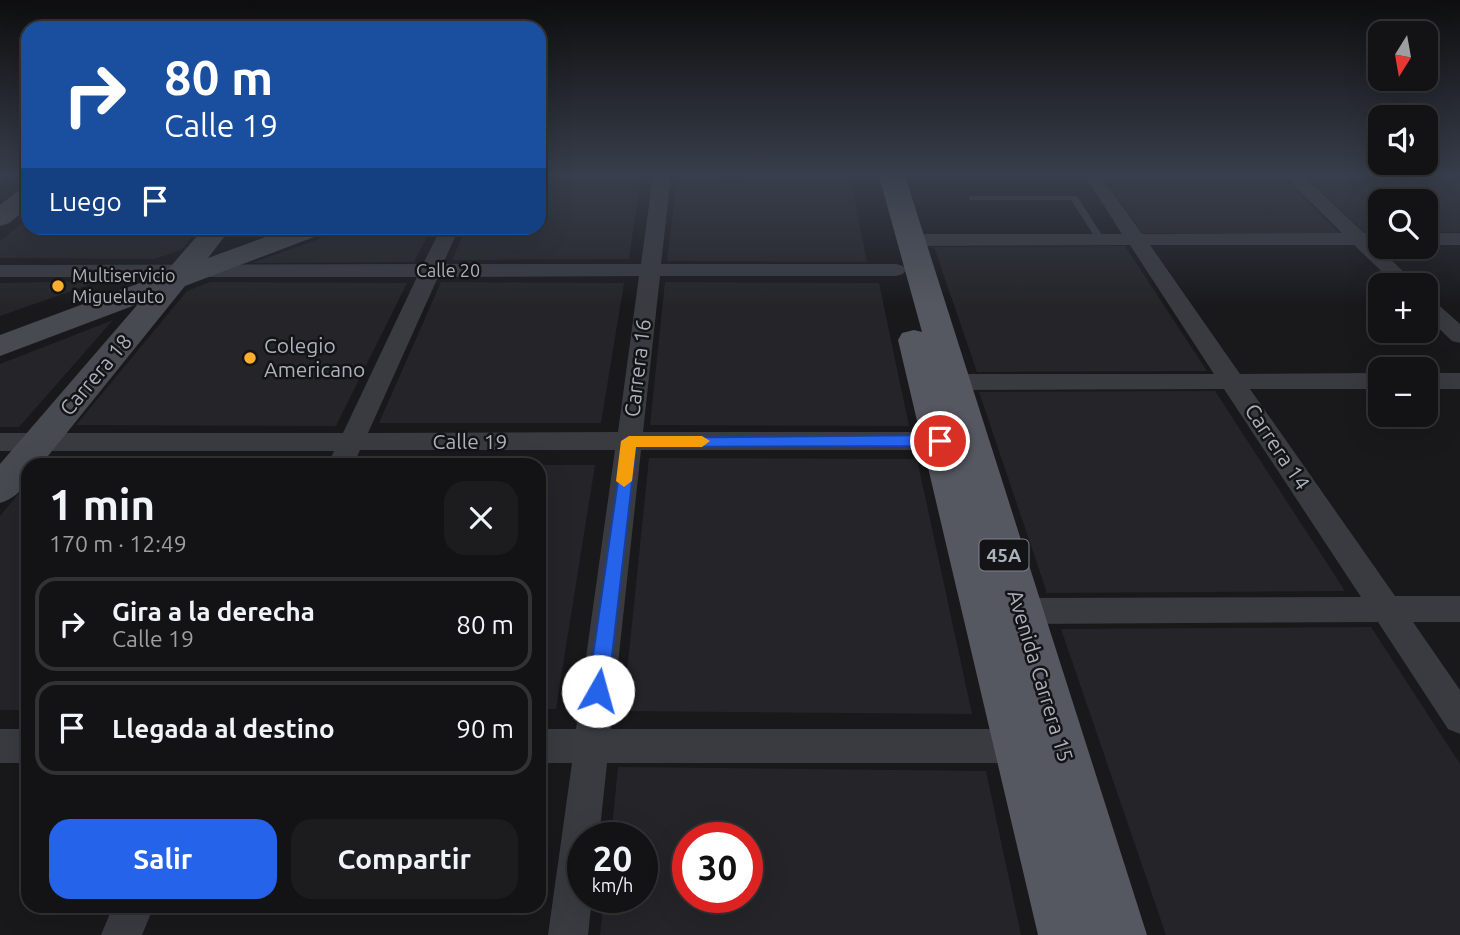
<!DOCTYPE html>
<html lang="es">
<head>
<meta charset="utf-8">
<style>
  :root { --surface:#131315; --page:#1c1c1e; --text:#f1f3f6; --muted:#9d9ea0; --line:#323234; --accent:#2563eb }
  body { margin:0; font-family:Ubuntu,sans-serif; background:var(--page); color:var(--text); height:100vh; display:flex; flex-direction:column; font-size:26px; white-space:nowrap }
  * { box-sizing:border-box; margin:0 }
  p { font-size:23px; color:var(--muted) }
  .icon { flex:none; width:38px; height:38px; fill:none; stroke:currentColor; stroke-width:2; stroke-linecap:round; stroke-linejoin:round }
  .map { position:relative; flex:1; overflow:hidden }
  .sheet { position:absolute; left:21px; top:458px; width:525px; height:455px; display:flex; flex-direction:column; background:var(--surface); border-radius:21px; box-shadow:0 7px 28px #0002,0 0 0 2px var(--line) }
  .sheet>* { flex:none }
  .hud { position:absolute; left:21px; top:21px; width:525px; height:214px; border-radius:21px; box-shadow:0 7px 28px #0002,0 0 0 2px var(--line); background:#1a4fa0; color:#fff; overflow:hidden }
  .needle { width:46px; rotate:191deg }
  .controls { position:absolute; left:1368px; top:21px; display:grid; gap:14px }
  .controls a { display:grid; place-items:center; width:70px; height:70px; border-radius:14px; background:var(--surface); box-shadow:0 7px 28px #0002,0 0 0 2px var(--line); font-size:35px }
  .speed { position:absolute; left:567px; top:822px; display:flex; gap:14px; font-size:35px; font-weight:700; text-align:center }
  .speed>* { display:grid; place-content:center; width:91px; height:91px; border-radius:50%; background:var(--surface); box-shadow:0 7px 28px #0002,0 0 0 2px var(--line); line-height:1 }
  .speed small { font-size:18px; font-weight:400 }
  .speed .limit { border:10px solid #d22; background:#fff; color:#111 }
  .pin { position:absolute; display:grid; place-items:center; width:60px; height:60px; color:#fff; margin:-30px; border:4px solid #fff; border-radius:50%; box-shadow:0 2px 7px #0007 }
  .me { position:absolute; width:77px; margin:-38px; rotate:7deg; stroke-linejoin:round; filter:drop-shadow(0 0 5px #0008) }
  .turn { display:flex; align-items:center; gap:24px; height:147px; padding:0 28px; font-size:32px }
  .turn .icon { width:91px; height:91px; stroke-width:2.5 }
  .turn b { display:block; font-size:49px; line-height:60px }
  .then { display:flex; align-items:center; height:66px; padding:0 28px; background:#0003; gap:14px; font-size:26px }
  .round { display:grid; place-items:center; flex:none; width:74px; height:74px; border-radius:21px; background:var(--page) }
  .headline { display:flex; align-items:center; justify-content:space-between; height:119px; padding:0 28px }
  h1 { font-size:42px; font-weight:600; line-height:52px }
  .cta { display:flex; gap:14px; margin-top:auto; padding:14px 28px }
  .cta a { flex:1; height:80px; border-radius:21px; background:var(--accent); color:#fff; font-size:28px; font-weight:600; line-height:80px; text-align:center }
  .cta a+a { background:var(--page); color:var(--text) }
  ul { padding:0; list-style:none }
  li { display:flex; align-items:center; gap:21px; height:94px; margin:0 14px 10px; padding:0 14px; border:4px solid var(--line); border-radius:21px }
  li div { flex:1 }
  li b { display:block; font-size:26px }
  li em { font-style:normal }
  .map>svg:first-child { display:block }
</style>
</head>
<body>
<div class="map">
<svg width="1460" height="935" viewBox="0 0 1460 935">
  <rect width="100%" height="100%" fill="#19191c"/>
  <g fill="#252529" fill-rule="evenodd">
    <path d="M 539,176 L 641,176 L 629,259 L 452,260 L 466,228 L 539,228 Z"/>
    <path d="M 750,176 L 850,176 L 867,262 L 667,261 L 677,178 L 749,179 Z"/>
    <path d="M 1103,176 L 1282,176 L 1339,233 L 1142,233 Z"/>
    <path d="M 1305,176 L 1460,176 L 1460,232 L 1426,232 L 1426,201 L 1381,201 L 1381,232 L 1364,232 Z"/>
    <path d="M 28,218 L 28,228 L 200,228 L 181,250 L 154,259 L 0,258 L 0,241 Z"/>
    <path d="M 349,228 L 431,228 L 414,262 L 252,263 Z"/>
    <path d="M 1125,246 L 1207,371 L 977,372 L 934,247 Z"/>
    <path d="M 100,281 L 0,316 L 0,283 Z"/>
    <path d="M 210,282 L 407,283 L 336,426 L 76,425 L 187,291 Z"/>
    <path d="M 441,282 L 624,283 L 601,423 L 379,423 Z"/>
    <path d="M 665,282 L 879,283 L 909,426 L 650,425 Z"/>
    <path d="M 113,320 L 19,427 L 0,427 L 0,364 Z"/>
    <path d="M 1215,391 L 1345,591 L 1047,593 L 979,392 Z"/>
    <path d="M 649,458 L 917,459 L 972,714 L 623,711 Z"/>
    <path d="M 362,464 L 595,465 L 556,709 L 539,709 L 539,466 Z"/>
    <path d="M 28,482 L 28,710 L 0,710 L 0,516 Z"/>
    <path d="M 1371,627 L 1460,764 L 1460,935 L 1166,935 L 1061,629 Z"/>
    <path d="M 618,767 L 986,771 L 1021,935 L 600,935 L 604,898 L 642,898 L 642,838 L 611,838 ZM 688,838 L 747,838 L 747,898 L 688,898 Z"/>
  </g>
  <g fill="none" stroke-linecap="round" stroke-linejoin="round">
    <path fill="#3a3b41" fill-rule="evenodd" d="M 969,196 L 1077,196 L 1105,240 L 1098,242 L 1071,200 L 969,200 Z"/>
    <g fill="#3a3b41" fill-rule="evenodd">
      <path d="M 653,176 L 671,176 L 661,264 L 896,264 L 903,266 L 906,270 L 903,274 L 896,276 L 660,276 L 643,432 L 940,432 L 949,435 L 953,441 L 949,447 L 940,450 L 641,450 L 611,729 L 1019,729 L 1031,734 L 1036,746 L 1031,758 L 1019,763 L 607,763 L 599,838 L 583,838 L 583,898 L 592,898 L 588,935 L 548,935 L 572,763 L 539,763 L 539,729 L 576,729 L 615,450 L 360,450 L 353,466 L 327,466 L 334,451 L 0,451 L 0,433 L 343,433 L 417,277 L 0,277 L 0,265 L 423,264 L 441,228 L 459,228 L 443,264 L 641,264 ZM 639,276 L 618,432 L 368,433 L 438,277 Z"/>
      <path d="M 1085,176 L 1101,176 L 1142,234 L 1342,233 L 1284,176 L 1303,176 L 1364,233 L 1381,233 L 1381,245 L 1376,245 L 1417,285 L 1396,285 L 1354,245 L 1150,245 L 1240,374 L 1381,373 L 1381,389 L 1250,389 L 1395,596 L 1460,596 L 1460,622 L 1413,622 L 1460,690 L 1460,734 L 1448,729 L 1378,622 L 1021,624 L 1010,620 L 1006,611 L 1010,602 L 1021,598 L 1361,597 L 1224,389 L 953,390 L 945,387 L 941,382 L 945,377 L 953,374 L 1214,374 L 1130,245 L 911,246 L 901,240 L 911,234 L 1122,234 Z"/>
      <rect x="1426" y="233" width="34" height="12"/>
      <path d="M 1426,298 L 1433,300 L 1460,324 L 1460,343 L 1452,341 L 1426,316 Z"/>
      <rect x="1426" y="373" width="34" height="16"/>
      <rect x="0" y="729" width="28" height="34"/>
      <path d="M 113,906 L 154,906 L 142,935 L 101,935 Z"/>
    </g>
    <g fill="#474a51" fill-rule="evenodd">
      <path d="M 28,188 L 28,208 L 9,223 L 0,226 L 0,205 L 19,190 Z"/>
      <path d="M 204,228 L 231,228 L 208,258 L 290,228 L 326,228 L 322,234 L 185,286 L 40,466 L 28,466 C 28,485 19,497 0,503 L 0,464 L 138,304 L 0,356 L 0,335 L 164,274 Z"/>
    </g>
    <path fill="#555860" fill-rule="evenodd" d="M 879,176 L 905,176 L 1147,935 L 1038,935 L 898,340 L 902,333 L 914,330 L 922,332 Z"/>
  </g>
  <linearGradient id="sky" x2="0" y2="1"><stop stop-color="#0e0e0f"/><stop offset="0.57" stop-color="#383e4b"/><stop offset="1" stop-color="#383e4b" stop-opacity="0"/></linearGradient>
  <rect width="1460" height="307" fill="url(#sky)"/>
  <path fill="#2563eb" stroke="#184099" stroke-width="2" d="M 940,435 L 948,441 L 940,446 L 636,447 L 608,691 L 605,697 L 598,700 L 591,697 L 588,691 L 624,438 Z"/>
  <path fill="#f59e0b" d="M 629,436 L 702,436 L 710,441 L 702,447 L 636,447 L 632,481 L 624,487 L 616,481 L 621,441 Z"/>
  <g fill="#ffad2e" stroke="#141417" stroke-width="2.5">
    <circle cx="58" cy="286" r="7"/>
    <circle cx="250" cy="358" r="7"/>
  </g>
  <g text-anchor="middle" stroke-width="5" stroke-linejoin="round" paint-order="stroke">
    <g font-size="18" fill="#aab1bc" stroke="#141417">
      <text x="448" y="277">Calle 20</text>
    </g>
    <g font-size="18" fill="#aab1bc" stroke="#141417" text-anchor="start">
      <text x="72" y="282">Multiservicio<tspan x="72" dy="21">Miguelauto</tspan></text>
    </g>
    <rect fill="#141417" stroke="#7d828a" stroke-width="2" x="979.5" y="539.5" width="49" height="31" rx="5"/>
    <g font-size="19" font-weight="bold" fill="#aab1bc">
      <text x="1004" y="562">45A</text>
    </g>
    <g font-size="21" fill="#aab1bc" stroke="#141417" text-anchor="start">
      <text x="264" y="353">Colegio<tspan x="264" dy="24">Americano</tspan></text>
    </g>
    <g font-size="21" fill="#aab1bc" stroke="#141417">
      <text transform="translate(638 368) rotate(-83)" y="7">Carrera 16</text>
      <text transform="translate(96 375) rotate(-50)" y="7">Carrera 18</text>
      <text x="470" y="449">Calle 19</text>
      <text transform="translate(1277 447) rotate(56)" y="7">Carrera 14</text>
      <text transform="translate(1040 676) rotate(73)" y="7">Avenida Carrera 15</text>
    </g>
  </g>
</svg>
<div class="controls">
<a><svg class="needle" viewBox="-14 -14 28 28"><path d="M0-13l5 13h-10z" fill="#e53935"/><path d="M0 13l5-13h-10z" fill="#9d9ea0"/></svg></a>
<a><svg class="icon" aria-label="sound" viewBox="0 0 24 24"><path d="M4 9h4l5-4v14l-5-4H4zM17 9q2 3 0 6"/></svg></a>
<a><svg class="icon" aria-label="search" viewBox="0 0 24 24"><circle cx="10" cy="10" r="6"/><path d="M15 15l6 6"/></svg></a>
<a>+</a>
<a>−</a>
</div>
<div class="speed"><div>20<small>km/h</small></div><div class="limit">30</div></div>
<div class="pin" style="left:940px;top:441px;background:#d93025"><svg class="icon" aria-label="arrive" viewBox="0 0 24 24"><path d="M6 21V4h12l-3 4 3 4H6"/></svg></div>
<svg class="me" style="left:598px;top:691px" viewBox="-20 -20 40 40"><circle r="19" fill="#fff"/><path d="M0-13L10 11 0 6-10 11z" fill="#2563eb"/></svg>
<div class="hud">
<div class="turn"><svg class="icon" aria-label="right" viewBox="0 0 24 24"><path d="M7 20v-9h11M14 6l5 5-5 5"/></svg><div><b>80 m</b>Calle 19</div></div>
<div class="then">Luego<svg class="icon" aria-label="arrive" viewBox="0 0 24 24"><path d="M6 21V4h12l-3 4 3 4H6"/></svg></div>
</div>
<section class="sheet">
<div class="headline"><div><h1>1 min</h1><p>170 m · 12:49</p></div><a class="round"><svg class="icon" aria-label="close" viewBox="0 0 24 24"><path d="M6 6l12 12M18 6L6 18"/></svg></a></div>
<ul>
<li><svg class="icon" aria-label="right" viewBox="0 0 24 24"><path d="M7 20v-9h11M14 6l5 5-5 5"/></svg><div><b>Gira a la derecha</b><p>Calle 19</p></div><em>80 m</em></li>
<li><svg class="icon" aria-label="arrive" viewBox="0 0 24 24"><path d="M6 21V4h12l-3 4 3 4H6"/></svg><div><b>Llegada al destino</b></div><em>90 m</em></li>
</ul>
<div class="cta"><a>Salir</a><a>Compartir</a></div>
</section>
</div>
</body>
</html>
